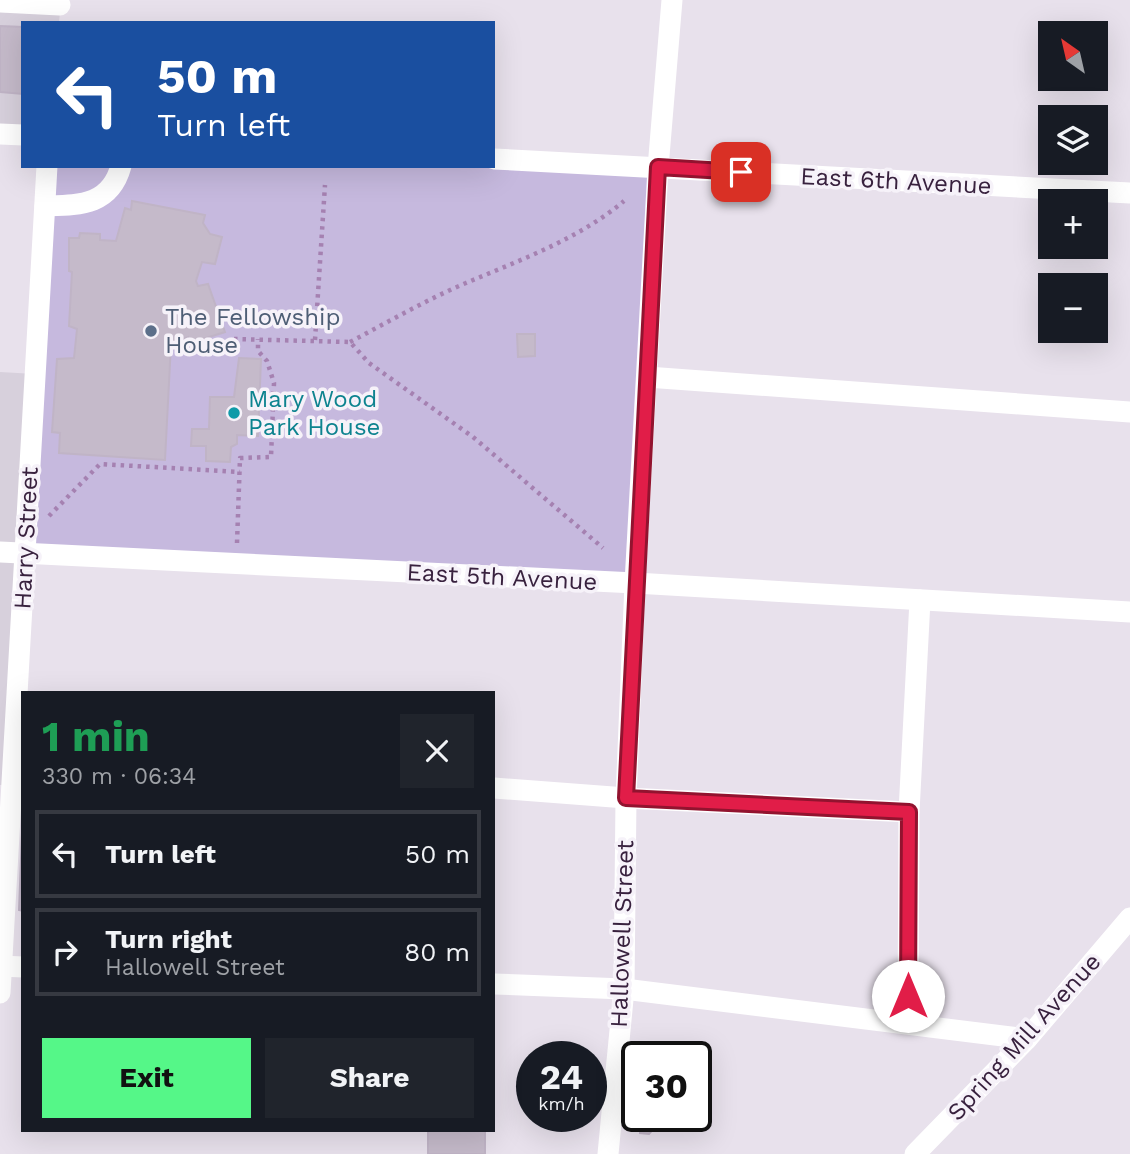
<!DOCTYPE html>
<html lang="en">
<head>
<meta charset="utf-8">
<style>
  :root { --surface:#171b24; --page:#20242c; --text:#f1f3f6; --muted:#9ea1a6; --line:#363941; --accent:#55f788 }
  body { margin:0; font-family:"Work Sans",sans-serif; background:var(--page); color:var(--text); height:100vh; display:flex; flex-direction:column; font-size:26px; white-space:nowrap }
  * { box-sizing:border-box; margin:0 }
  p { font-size:23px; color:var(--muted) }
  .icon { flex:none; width:38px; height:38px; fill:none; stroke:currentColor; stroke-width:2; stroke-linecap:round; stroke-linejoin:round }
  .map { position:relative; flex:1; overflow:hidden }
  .drawer { position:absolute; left:21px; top:691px; width:474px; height:441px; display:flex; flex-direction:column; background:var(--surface); border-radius:0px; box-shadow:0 7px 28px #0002 }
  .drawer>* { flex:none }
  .banner { position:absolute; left:21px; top:21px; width:474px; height:147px; border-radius:0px; box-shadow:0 7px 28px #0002; background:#1a4fa0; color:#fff; overflow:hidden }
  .needle { width:46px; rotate:326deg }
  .buttons { position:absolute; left:1038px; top:21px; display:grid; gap:14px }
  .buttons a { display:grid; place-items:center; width:70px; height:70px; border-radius:0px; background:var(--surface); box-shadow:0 7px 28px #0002; font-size:35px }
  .speed { position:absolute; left:516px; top:1041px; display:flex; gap:14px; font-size:35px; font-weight:700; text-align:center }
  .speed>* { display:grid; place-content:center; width:91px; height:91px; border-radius:50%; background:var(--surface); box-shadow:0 7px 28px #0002; line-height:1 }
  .speed small { font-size:18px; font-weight:400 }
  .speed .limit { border:4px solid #111; border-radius:10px; background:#fff; color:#111 }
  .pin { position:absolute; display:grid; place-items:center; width:60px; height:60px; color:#fff; margin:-30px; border-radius:14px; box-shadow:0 4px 10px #0006 }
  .me { position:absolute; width:77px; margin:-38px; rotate:0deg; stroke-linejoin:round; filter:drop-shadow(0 0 5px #0008) }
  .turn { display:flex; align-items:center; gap:24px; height:147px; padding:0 21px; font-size:32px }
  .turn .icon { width:91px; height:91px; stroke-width:2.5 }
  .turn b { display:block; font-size:49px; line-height:60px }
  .round { display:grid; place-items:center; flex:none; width:74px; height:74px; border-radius:0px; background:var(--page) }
  .head { display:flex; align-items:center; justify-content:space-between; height:119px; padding:0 21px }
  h1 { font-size:42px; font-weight:700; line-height:52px; color:#1e9e55 }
  .button { display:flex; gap:14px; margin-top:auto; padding:14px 21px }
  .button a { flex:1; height:80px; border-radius:0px; background:var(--accent); color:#111; font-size:28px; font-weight:700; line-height:80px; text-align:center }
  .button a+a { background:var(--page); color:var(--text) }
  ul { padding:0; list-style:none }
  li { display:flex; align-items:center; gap:21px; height:88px; margin:0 14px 10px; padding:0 7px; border:4px solid var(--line); border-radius:0px }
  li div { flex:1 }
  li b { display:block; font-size:26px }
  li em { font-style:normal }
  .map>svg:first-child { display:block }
</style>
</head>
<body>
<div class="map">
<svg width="1130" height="1154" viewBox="0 0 1130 1154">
  <rect width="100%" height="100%" fill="#e8e1ec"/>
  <g fill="#d7d0dc">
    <path d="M 0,0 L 61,0 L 59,23 L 23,23 L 23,135 L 0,134 Z"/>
    <path d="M 0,372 L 35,374 L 11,785 L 0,785 Z"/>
  </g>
  <path fill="#c6b9de" d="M 47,166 L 658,168 L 635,583 L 26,552 Z"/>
  <g fill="#c5baca" stroke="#c0b4c6" stroke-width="2">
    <path d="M 0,26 L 23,27 L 23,94 L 0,92 Z"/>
    <path d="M 132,201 L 205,215 L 203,223 L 210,234 L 222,237 L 215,264 L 202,262 L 196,281 L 198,286 L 208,284 L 225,332 L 190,343 L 188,337 L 171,344 L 165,460 L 59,453 L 60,433 L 52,432 L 57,359 L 74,358 L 77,329 L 69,326 L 72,272 L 69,271 L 69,238 L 79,238 L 80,233 L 100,234 L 100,240 L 116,241 L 125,208 L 131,210 Z"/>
    <path d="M 517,334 L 535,334 L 535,356 L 518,357 Z"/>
    <path d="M 239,358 L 261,359 L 258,436 L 237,435 L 237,444 L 231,447 L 230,462 L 206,461 L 206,446 L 191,446 L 192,429 L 209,429 L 210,397 L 234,397 Z"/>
    <path d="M 23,807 L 23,911 L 19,910 Z"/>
    <path d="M 646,1046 L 700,1050 L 697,1084 L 696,1057 L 646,1057 Z"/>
    <path d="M 641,1116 L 665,1116 L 649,1134 L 640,1133 Z"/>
    <rect x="428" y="1130" width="57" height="24"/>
  </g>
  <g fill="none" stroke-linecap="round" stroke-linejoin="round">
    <g stroke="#a581b1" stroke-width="4.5" stroke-dasharray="3.5 5" stroke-linecap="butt">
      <path d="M 234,339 L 350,342 L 369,363 L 473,437 L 603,548"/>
      <path d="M 315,340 L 325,185"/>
      <path d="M 350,342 C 388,322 426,300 466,283 C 520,260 579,239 624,201"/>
      <path d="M 49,516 L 100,464 L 240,472"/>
      <path d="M 237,543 L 240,458 L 271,457 L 274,383 L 267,361 L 258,351 L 258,339"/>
    </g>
    <g stroke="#fff" stroke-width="21">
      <path d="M 0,2 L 60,5"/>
      <path d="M 0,134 L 23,135"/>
      <path d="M 494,159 L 1130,193"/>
      <path d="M 45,206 C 79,205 110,206 121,166"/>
      <path d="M 647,377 L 1130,412"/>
      <path d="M 0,552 L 635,583 L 1130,612"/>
      <path d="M 494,788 L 626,798 L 909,812"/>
      <path d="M 0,966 L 23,967"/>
      <path d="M 494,984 L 624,989 L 1027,1039"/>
      <path d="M 0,993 L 47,166"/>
      <path d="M 908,1022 L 909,812 L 920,600"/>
      <path d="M 608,1154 L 624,989 L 626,798 L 635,583 L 658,168 L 672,0"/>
      <path d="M 915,1154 L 1027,1039 L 1130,918"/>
    </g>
  </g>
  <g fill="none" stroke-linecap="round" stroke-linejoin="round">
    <g stroke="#92132f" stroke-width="18">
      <path id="route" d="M 741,172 L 658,167 L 626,798 L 909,812 L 908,996"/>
    </g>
    <use href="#route" stroke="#e11d48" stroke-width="12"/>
  </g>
  <circle fill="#5c6f8a" stroke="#f6f2f9" stroke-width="2.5" cx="151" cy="331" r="7"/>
  <circle fill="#0f9aa8" stroke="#f6f2f9" stroke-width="2.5" cx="234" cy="413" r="7"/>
  <g text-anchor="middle" stroke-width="7" stroke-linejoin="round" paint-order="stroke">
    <g font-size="24" fill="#38213e" stroke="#f6f2f9">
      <text transform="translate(896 181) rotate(3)" y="8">East 6th Avenue</text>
      <text transform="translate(26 538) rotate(-87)" y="8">Harry Street</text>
      <text transform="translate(502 577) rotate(3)" y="8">East 5th Avenue</text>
      <text transform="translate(622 934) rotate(-88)" y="8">Hallowell Street</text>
      <text transform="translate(1024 1037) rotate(-48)" y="8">Spring Mill Avenue</text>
    </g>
    <g font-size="24" fill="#4e5e75" stroke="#f6f2f9" text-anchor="start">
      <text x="165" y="325">The Fellowship<tspan x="165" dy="28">House</tspan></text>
    </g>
    <g font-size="24" fill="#0d838f" stroke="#f6f2f9" text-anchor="start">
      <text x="248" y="407">Mary Wood<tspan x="248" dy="28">Park House</tspan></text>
    </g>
  </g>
</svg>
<div class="buttons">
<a><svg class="needle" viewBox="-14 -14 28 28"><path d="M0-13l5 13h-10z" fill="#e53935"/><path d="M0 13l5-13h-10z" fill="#9ea1a6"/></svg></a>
<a><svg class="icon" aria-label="layers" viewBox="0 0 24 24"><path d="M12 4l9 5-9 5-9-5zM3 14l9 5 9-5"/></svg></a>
<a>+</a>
<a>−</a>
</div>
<div class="speed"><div>24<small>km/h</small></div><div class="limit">30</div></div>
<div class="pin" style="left:741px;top:172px;background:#d93025"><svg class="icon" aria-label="arrive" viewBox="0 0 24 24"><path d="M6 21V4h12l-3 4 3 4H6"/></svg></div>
<svg class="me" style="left:908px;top:996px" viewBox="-20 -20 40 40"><circle r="19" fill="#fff"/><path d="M0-13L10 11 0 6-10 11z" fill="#e11d48"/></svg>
<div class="banner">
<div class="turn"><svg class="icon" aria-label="left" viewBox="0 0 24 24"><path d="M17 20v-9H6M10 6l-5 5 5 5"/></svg><div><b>50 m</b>Turn left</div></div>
</div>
<section class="drawer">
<div class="head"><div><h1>1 min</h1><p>330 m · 06:34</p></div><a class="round"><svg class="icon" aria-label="close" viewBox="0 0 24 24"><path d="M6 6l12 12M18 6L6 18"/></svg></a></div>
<ul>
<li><svg class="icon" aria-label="left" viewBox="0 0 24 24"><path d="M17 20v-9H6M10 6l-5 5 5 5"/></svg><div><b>Turn left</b></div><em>50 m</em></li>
<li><svg class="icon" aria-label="right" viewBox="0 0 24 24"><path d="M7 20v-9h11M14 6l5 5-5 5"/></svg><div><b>Turn right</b><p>Hallowell Street</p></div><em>80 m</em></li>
</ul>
<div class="button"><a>Exit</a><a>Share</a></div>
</section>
</div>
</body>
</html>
